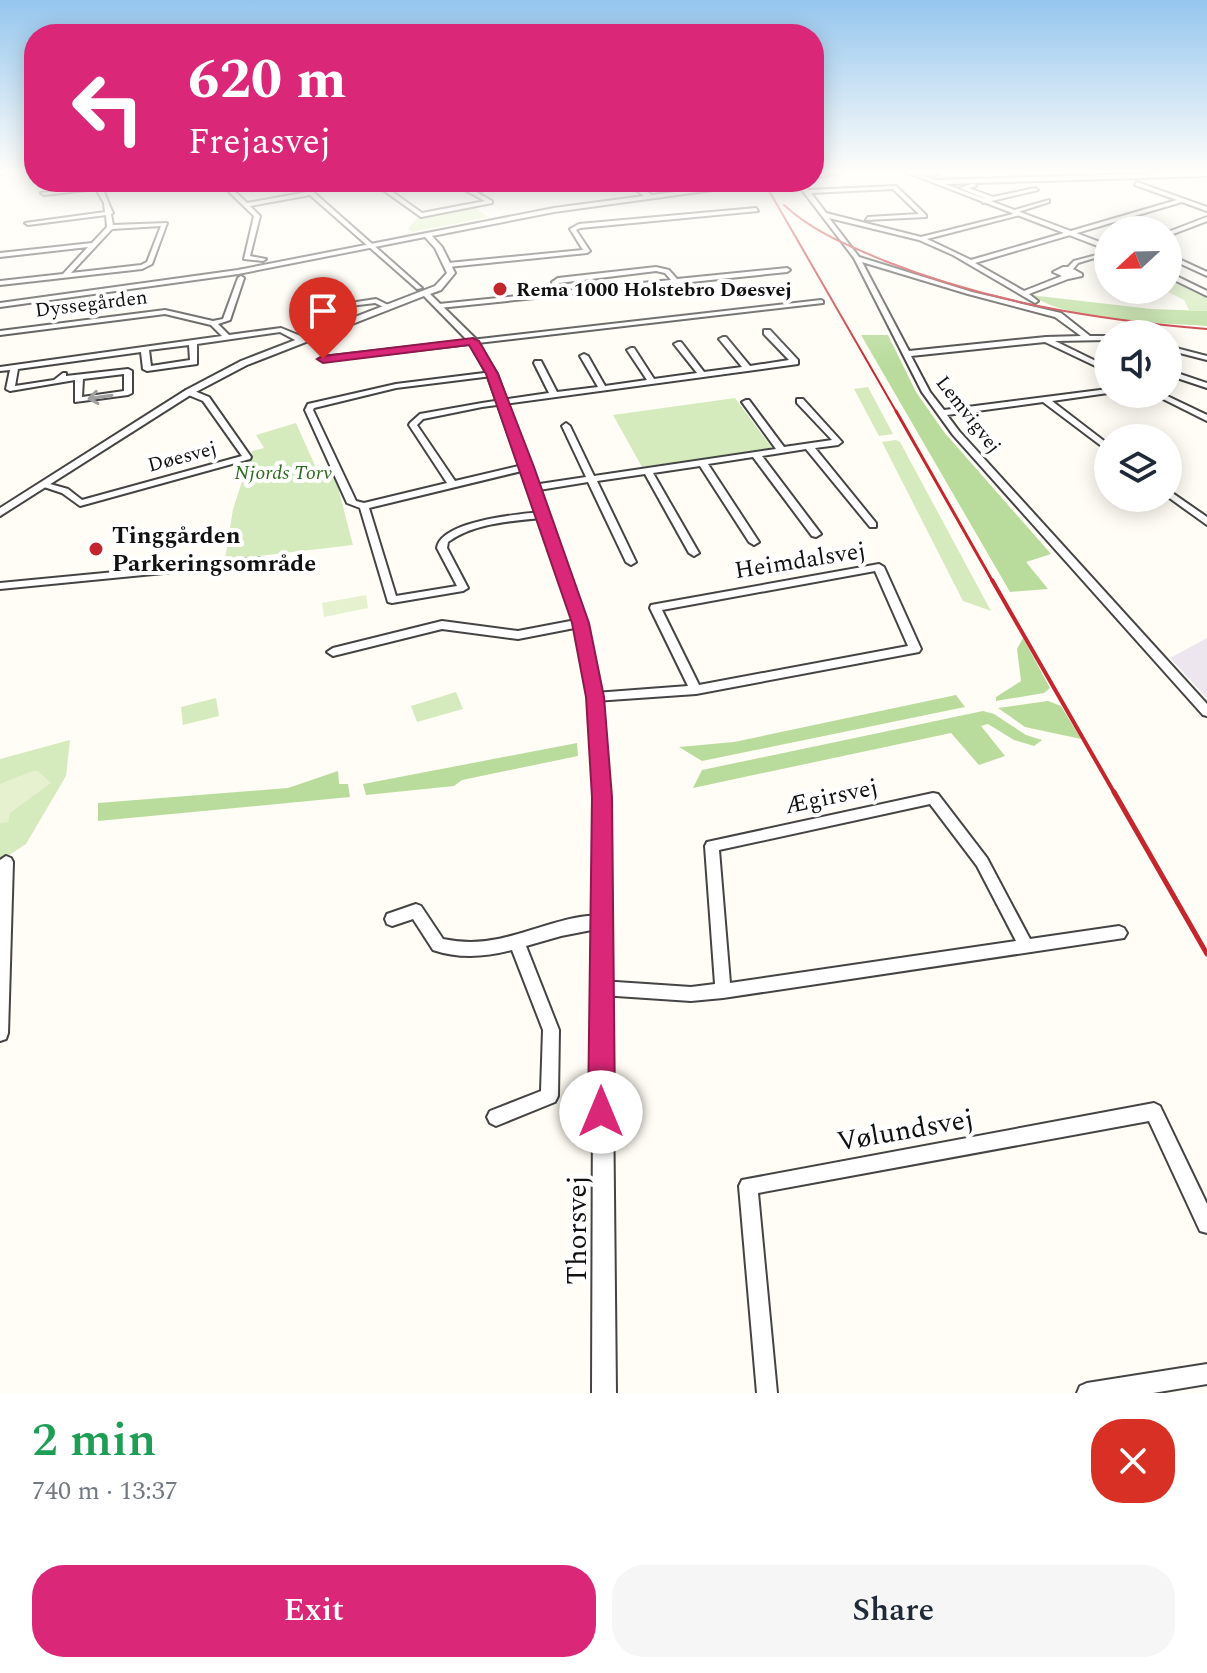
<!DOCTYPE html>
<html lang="en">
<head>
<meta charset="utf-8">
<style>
  :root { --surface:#fff; --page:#f6f6f7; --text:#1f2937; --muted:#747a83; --accent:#db2777 }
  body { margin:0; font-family:Spectral,serif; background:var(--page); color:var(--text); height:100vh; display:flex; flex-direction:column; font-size:30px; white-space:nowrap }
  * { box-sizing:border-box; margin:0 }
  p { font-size:26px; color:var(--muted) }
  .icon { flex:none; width:44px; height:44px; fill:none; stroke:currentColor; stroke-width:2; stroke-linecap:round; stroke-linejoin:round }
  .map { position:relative; height:1393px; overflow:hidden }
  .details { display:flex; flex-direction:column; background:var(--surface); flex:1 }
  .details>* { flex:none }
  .top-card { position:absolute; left:24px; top:24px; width:800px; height:168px; border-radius:32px; box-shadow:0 4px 20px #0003; background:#db2777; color:#fff; overflow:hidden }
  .needle { width:52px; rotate:248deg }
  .controls { position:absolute; left:1094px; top:216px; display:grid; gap:16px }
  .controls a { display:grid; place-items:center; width:88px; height:88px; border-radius:50%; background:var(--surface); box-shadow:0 4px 20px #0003; font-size:40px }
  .pin { position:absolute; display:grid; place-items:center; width:68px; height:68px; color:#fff; margin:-82px -34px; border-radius:50% 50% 50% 0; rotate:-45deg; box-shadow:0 0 8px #0007 }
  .pin .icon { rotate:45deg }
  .me { position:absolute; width:88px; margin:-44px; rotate:0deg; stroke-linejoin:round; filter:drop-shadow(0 0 6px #0008) }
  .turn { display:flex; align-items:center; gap:28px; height:168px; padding:0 32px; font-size:36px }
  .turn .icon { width:104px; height:104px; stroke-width:2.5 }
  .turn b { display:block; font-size:56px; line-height:68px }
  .round { display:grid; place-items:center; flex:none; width:84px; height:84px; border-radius:32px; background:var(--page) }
  .summary { display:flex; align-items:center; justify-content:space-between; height:136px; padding:0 32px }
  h1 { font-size:48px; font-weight:600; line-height:60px; color:#1e9e55 }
  .button { display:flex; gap:16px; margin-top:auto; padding:16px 32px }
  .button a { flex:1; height:92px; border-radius:32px; background:var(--accent); color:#fff; font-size:32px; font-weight:600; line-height:92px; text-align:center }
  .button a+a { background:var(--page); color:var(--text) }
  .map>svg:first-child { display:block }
</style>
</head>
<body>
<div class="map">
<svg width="1207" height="1393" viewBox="0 0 1207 1393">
  <rect width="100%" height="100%" fill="#fffdf5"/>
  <path fill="#eee6ef" d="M 1207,638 L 1207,698 L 1170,658 Z"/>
  <g fill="#d5ebbd">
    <path d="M 475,208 L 488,217 L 412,232 L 408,229 L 416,219 Z"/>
    <path d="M 1168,279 L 1207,298 L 1207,311 L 1189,310 L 1184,300 L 1164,290 L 1168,290 Z"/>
    <path d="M 868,387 L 893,434 L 879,436 L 854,389 Z"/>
    <path d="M 735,398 L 772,448 L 642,467 L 613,415 Z"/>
    <path d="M 296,423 L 321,479 L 335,476 L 353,545 L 225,560 L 233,509 L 252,451 L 264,448 L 256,435 Z"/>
    <path d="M 896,440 L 900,442 L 991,611 L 963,601 L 882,442 Z"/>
    <path d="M 456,692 L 463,709 L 417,722 L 411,706 Z"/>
    <path d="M 216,698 L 219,716 L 183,725 L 181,707 Z"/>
    <path d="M 70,740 L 66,776 L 26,844 L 0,861 L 0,759 Z"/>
  </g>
  <g fill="#b9dc9c">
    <path d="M 1030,295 L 1151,309 L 1207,311 L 1207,326 C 1154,322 1076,323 1030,295 Z"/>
    <path d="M 861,335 L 888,335 L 916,392 L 944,432 L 1051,554 L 1026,562 L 1048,589 L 1010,592 Z"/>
    <path d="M 1023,638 L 1050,688 L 1044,693 L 996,701 L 996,697 L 1021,681 L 1017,649 Z"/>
    <path d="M 956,695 L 965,707 L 702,761 L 679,747 L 734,742 Z"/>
    <path d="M 1048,701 L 1061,706 L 1081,739 L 1025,727 L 998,708 Z"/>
    <path d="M 983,711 L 994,714 L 1026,735 L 1042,740 L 1034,746 L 1014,740 L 988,724 L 981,726 L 1005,756 L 979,765 L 951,733 L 693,788 L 702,770 Z"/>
    <path d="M 577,743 L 578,756 L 462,780 L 454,786 L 366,795 L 363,784 Z"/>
    <path d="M 338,771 L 339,784 L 348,784 L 350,797 L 98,821 L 98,803 L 288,788 Z"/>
  </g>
  <g fill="#e6f2cf">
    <path d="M 366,595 L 368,608 L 324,617 L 322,603 Z"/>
    <path d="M 33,771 L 38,771 L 51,783 L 10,813 L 8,822 L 0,823 L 0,784 Z"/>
  </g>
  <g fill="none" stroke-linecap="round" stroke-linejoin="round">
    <g stroke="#444" stroke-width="4">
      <g id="minor">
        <path d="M 929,171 L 934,171 L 936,175 L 931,176 Z"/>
        <path d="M 92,182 L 98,182 C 105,190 108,204 113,213 L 111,214 L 113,225 L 167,223 L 152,264 L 142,269 L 0,285 L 0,281 L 63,274 L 88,247 L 0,257 L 0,253 L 92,243 L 107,227 L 106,215 L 28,225 L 25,223 L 105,212 L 104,203 L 96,189 L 44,195 L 41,193 L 94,186 ZM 161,226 L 147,262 L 141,265 L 71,273 L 112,229 Z"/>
        <path d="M 219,182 L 225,182 L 247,203 L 307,192 L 296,182 L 302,182 L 422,288 L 417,289 L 310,195 L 250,206 L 260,216 L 250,256 L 266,259 L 263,261 L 244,259 L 254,216 Z"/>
        <path d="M 372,182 L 379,182 L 422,213 L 485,201 L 450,182 L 457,182 L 472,190 L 507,182 L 517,182 L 476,192 L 492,201 L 492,203 L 421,217 Z"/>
        <path d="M 562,182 L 570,182 L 579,186 L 576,188 Z"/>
        <path d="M 796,182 L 802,182 L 808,190 L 896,186 L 926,215 L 926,217 L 866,220 L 868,217 L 919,214 L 893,189 L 811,193 L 826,213 L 921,237 L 1013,214 L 1011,211 L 1049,200 L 1049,202 L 1018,212 L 1020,215 L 927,239 L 971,260 L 1177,200 L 1135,185 L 1137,182 L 1207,207 L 1207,211 L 1182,202 L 975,263 L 1024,291 L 1062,276 L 1053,272 L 1063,267 L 1068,267 L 1074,261 L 1104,253 L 1104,255 L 1078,263 L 1073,269 L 1082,274 L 1082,276 L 1068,279 L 1029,294 L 1038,301 L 1035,303 L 953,255 L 919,240 L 829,218 L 859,257 L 972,292 L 1061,313 L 1090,336 L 1108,336 L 1108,340 L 1055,341 L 1108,367 L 1108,372 L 1045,342 L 911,356 L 930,392 L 944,410 L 1108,389 L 1108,393 L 1052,401 L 1108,444 L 1108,451 L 1043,402 L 947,415 L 959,431 L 1207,704 L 1207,716 L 1203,715 L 953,435 L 922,392 L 854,258 ZM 862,262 L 968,294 L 1055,317 L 1081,336 L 1046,337 L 909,351 Z"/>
        <path d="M 974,183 L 976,186 L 969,188 L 993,197 L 1035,188 L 1038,190 L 983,203 L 981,200 L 986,199 L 960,188 Z"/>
        <path d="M 756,208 L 758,211 L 580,228 L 576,230 L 590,251 L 587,253 L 448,267 L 445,265 L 448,263 L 583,250 L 570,229 L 579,224 Z"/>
        <path d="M 1207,217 L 1207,221 L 1168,236 L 1168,232 Z"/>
        <path d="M 1168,254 L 1207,272 L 1207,276 L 1168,258 Z"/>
        <path d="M 656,267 L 669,270 L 677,279 L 787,268 L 790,270 L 787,272 L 439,308 L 435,306 L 439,304 L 556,292 L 552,282 L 558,278 ZM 656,271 L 665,273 L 671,280 L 563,291 L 559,283 Z"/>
        <path d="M 241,276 L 244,278 L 230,320 L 218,324 L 229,335 L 281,328 L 303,337 L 303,341 L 297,341 L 280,332 L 197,344 L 197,364 L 147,371 L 143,369 L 141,352 L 18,369 L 15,386 L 54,380 L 63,373 L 66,373 L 66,376 L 128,369 L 132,371 L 132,393 L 128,395 L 75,402 L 75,380 L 10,391 L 6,389 L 10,370 L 0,371 L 0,367 L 222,336 L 211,325 L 165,314 L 0,335 L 0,331 L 165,310 L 213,321 L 223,319 L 238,278 ZM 189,345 L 190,360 L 151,366 L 149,350 ZM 124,374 L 124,391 L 82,397 L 83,379 Z"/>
        <path d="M 326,285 L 329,287 L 337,305 L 376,299 L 392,307 L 388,309 L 375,303 L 333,308 L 324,289 L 316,288 Z"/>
        <path d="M 821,300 L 823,301 L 823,303 L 323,361 L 319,359 L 323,357 Z"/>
        <path d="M 764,330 L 770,330 L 798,360 L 798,364 L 482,407 L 423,419 L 417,425 L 455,481 L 527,464 L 532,467 L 530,469 L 369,508 L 396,596 L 457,586 L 437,548 C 441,521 519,514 542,512 L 547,515 L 542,518 C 511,521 474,523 448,542 L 447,548 L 468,588 L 463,591 L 392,603 L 388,602 L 360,508 L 347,503 L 305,410 L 308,404 L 396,384 L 492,372 L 496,374 L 492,376 L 396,388 L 314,408 L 313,410 L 356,501 L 364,503 L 447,483 L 409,425 L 410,423 L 420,414 L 482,403 L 549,393 L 534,363 L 535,361 L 541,361 L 557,392 L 598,387 L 580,356 L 584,354 L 588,356 L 605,386 L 647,380 L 627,350 L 631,348 L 634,348 L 654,379 L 697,373 L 674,344 L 678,342 L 681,342 L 704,372 L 742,367 L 719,339 L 723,337 L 726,337 L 750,366 L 789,360 L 764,334 Z"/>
        <path d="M 1168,346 L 1207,356 L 1207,360 L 1168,350 Z"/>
        <path d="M 1168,370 L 1207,383 L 1207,388 L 1168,375 Z"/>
        <path d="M 186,390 L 192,390 L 209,397 L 251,457 L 250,459 L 80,506 L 62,493 L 38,485 L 43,482 L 68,489 L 82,500 L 242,456 L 203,401 L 186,394 Z"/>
        <path d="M 1153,394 L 1163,394 L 1207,415 L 1207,421 Z"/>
        <path d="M 797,399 L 803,399 L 842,442 L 838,445 L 815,448 L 876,523 L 876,527 L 870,527 L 806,449 L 762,456 L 821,534 L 816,537 L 812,536 L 753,457 L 708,464 L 759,542 L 754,545 L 749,542 L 700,466 L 653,473 L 699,553 L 694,556 L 689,553 L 645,474 L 597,481 L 636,562 L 631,565 L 626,562 L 588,482 L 533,491 L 528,488 L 533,485 L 586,477 L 562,426 L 566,423 L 570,426 L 594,476 L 776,449 L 742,402 L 746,400 L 749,400 L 784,447 L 832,440 L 797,403 Z"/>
        <path d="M 1168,490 L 1207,517 L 1207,525 L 1168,497 Z"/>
        <path d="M 261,558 L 265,559 L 266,561 L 265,563 L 0,589 L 0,583 Z"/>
        <path d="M 879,564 L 884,567 L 921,649 L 919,652 L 696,694 L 595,701 L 589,697 L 595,693 L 688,686 L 650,608 L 651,605 ZM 875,571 L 908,646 L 699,685 L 662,610 Z"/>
        <path d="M 581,619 L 587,623 L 585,626 L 518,639 L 442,629 L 333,656 L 327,652 L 333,648 L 442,621 L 518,631 Z"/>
        <path d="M 933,793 L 938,794 L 987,858 L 1030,939 L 1119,926 L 1124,928 L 1127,933 L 1124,938 L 723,998 L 691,1001 L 601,995 L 595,993 L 593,988 L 595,983 L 601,981 L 691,987 L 715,984 L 705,846 L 707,842 ZM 930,804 L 977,866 L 1016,941 L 730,983 L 719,850 Z"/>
        <path d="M 6,856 L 11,858 L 13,862 L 8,1033 L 6,1039 L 0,1041 L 0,860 Z"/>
        <path d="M 416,904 L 421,906 L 443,939 C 462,943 479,943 498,939 C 526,934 582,909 607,917 L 609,922 L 607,927 L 561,936 L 526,946 L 559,1030 L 558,1096 L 555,1102 L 496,1126 L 490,1123 L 487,1117 L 490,1111 L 541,1091 L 543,1030 L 512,950 C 486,957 459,959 433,950 L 413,919 L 392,926 L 387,924 L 385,919 L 387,914 Z"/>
        <path d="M 1154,1103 L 1160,1106 L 1207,1204 L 1207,1233 L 1200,1231 L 1149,1121 L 758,1193 L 777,1393 L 757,1393 L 739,1186 L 742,1180 Z"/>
        <path d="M 1207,1364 L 1207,1384 L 1153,1393 L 1077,1393 L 1080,1386 L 1087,1383 Z"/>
      </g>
    </g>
    <g stroke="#444" stroke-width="4">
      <g id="tertiary">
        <path d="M 0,171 L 9,171 L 0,174 Z"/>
        <path d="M 831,171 L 847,171 L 814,178 L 814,174 Z"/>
        <path d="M 903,171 L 913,171 L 935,180 L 1207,172 L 1207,176 L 945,184 L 1108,245 L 1108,250 Z"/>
        <path d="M 625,182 L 632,182 L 652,195 L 753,182 L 771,182 L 554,212 L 432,236 L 442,247 L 455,273 L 441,290 L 430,294 L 476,339 L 497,374 L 587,623 L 602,697 L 610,797 L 616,1393 L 592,1393 L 594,797 L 588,697 L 575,623 L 487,374 L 469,342 L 424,296 L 247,365 L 192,394 L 0,516 L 0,508 L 186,390 L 241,361 L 435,286 L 447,273 L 435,248 L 425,237 L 238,274 L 0,307 L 0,303 L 238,270 L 554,208 L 644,196 Z"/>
        <path d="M 1168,272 L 1207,291 L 1207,296 L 1168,277 Z"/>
      </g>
    </g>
    <use href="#minor" fill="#fff" fill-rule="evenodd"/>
    <use href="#tertiary" fill="#fff" fill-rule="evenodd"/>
    <g stroke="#c4262e" stroke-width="2">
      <path d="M 764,182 L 897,413"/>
      <path d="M 784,205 C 813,232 849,246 885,261 C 988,302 1097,320 1207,329"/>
    </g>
    <path stroke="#c4262e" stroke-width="3" d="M 896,411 L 993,582"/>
    <path stroke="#c4262e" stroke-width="4" d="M 992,580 L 1115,794"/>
    <path stroke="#c4262e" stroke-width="5" d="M 1114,792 L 1207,954"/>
  </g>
  <defs><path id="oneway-shaft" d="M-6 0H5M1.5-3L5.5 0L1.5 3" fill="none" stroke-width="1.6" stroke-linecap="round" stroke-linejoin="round" transform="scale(2)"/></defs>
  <use stroke="#a0a0a0" href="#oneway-shaft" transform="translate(100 397) rotate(172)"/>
  <linearGradient id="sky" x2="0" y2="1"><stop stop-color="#95c6ee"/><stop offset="0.47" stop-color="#fffefa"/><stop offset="1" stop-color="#fffefa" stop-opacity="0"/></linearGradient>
  <rect width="1207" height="366" fill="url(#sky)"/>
  <path fill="#db2777" stroke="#8e194d" stroke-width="2" d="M 473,338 L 479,341 L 498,374 L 534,467 L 589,623 L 604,697 L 612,797 L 615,1112 L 611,1121 L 601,1125 L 592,1121 L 588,1112 L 592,797 L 586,697 L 572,623 L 486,374 L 469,345 L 323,363 L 317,359 L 323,356 Z"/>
  <g fill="#c4262e" stroke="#fff" stroke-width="3">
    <circle cx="500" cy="289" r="8"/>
    <circle cx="96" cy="549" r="8"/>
  </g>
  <g text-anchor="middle" stroke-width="8" stroke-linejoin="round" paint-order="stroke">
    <g font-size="20" font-weight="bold" fill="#111" stroke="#fff" text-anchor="start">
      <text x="516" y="296">Rema 1000 Holstebro Døesvej</text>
    </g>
    <g font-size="20" fill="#111" stroke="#fff">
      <text transform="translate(91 303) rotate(-7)" y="7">Dyssegården</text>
      <text transform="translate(969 414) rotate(52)" y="7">Lemvigvej</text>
      <text transform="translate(182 456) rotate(-15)" y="7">Døesvej</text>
    </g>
    <g font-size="20" font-style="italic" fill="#2f6b1f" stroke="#fff">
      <text x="283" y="479">Njords Torv</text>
    </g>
    <g font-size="24" font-weight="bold" fill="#111" stroke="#fff" text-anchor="start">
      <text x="112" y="543">Tinggården<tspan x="112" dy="28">Parkeringsområde</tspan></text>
    </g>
    <g font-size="24" fill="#111" stroke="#fff">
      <text transform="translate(800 560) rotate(-9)" y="8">Heimdalsvej</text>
      <text transform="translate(831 796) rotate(-12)" y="8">Ægirsvej</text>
    </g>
    <g font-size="28" fill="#111" stroke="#fff">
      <text transform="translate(905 1129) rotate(-10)" y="10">Vølundsvej</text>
      <text transform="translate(576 1230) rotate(-90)" y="10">Thorsvej</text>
    </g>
  </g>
</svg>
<div class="controls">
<a><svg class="needle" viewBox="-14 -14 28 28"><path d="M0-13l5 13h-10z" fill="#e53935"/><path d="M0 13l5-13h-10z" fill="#747a83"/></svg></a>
<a><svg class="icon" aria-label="sound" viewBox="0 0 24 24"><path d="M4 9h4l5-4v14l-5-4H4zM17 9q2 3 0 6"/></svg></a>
<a><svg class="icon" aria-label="layers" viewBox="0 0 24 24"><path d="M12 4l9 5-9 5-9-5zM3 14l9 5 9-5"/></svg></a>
</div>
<div class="pin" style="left:323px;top:359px;background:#d93025"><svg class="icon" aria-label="arrive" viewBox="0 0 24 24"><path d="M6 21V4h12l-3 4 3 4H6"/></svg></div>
<svg class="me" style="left:601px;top:1112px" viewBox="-20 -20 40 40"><circle r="19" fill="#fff"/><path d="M0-13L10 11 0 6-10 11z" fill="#db2777"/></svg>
<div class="top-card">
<div class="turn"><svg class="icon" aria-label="left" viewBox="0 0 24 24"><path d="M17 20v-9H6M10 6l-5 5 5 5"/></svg><div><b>620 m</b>Frejasvej</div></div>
</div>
</div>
<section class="details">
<div class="summary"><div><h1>2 min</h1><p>740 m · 13:37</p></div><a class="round" style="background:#d93025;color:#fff"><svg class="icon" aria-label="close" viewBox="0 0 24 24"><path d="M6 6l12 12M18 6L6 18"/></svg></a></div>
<div class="button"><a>Exit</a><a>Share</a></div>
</section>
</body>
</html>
